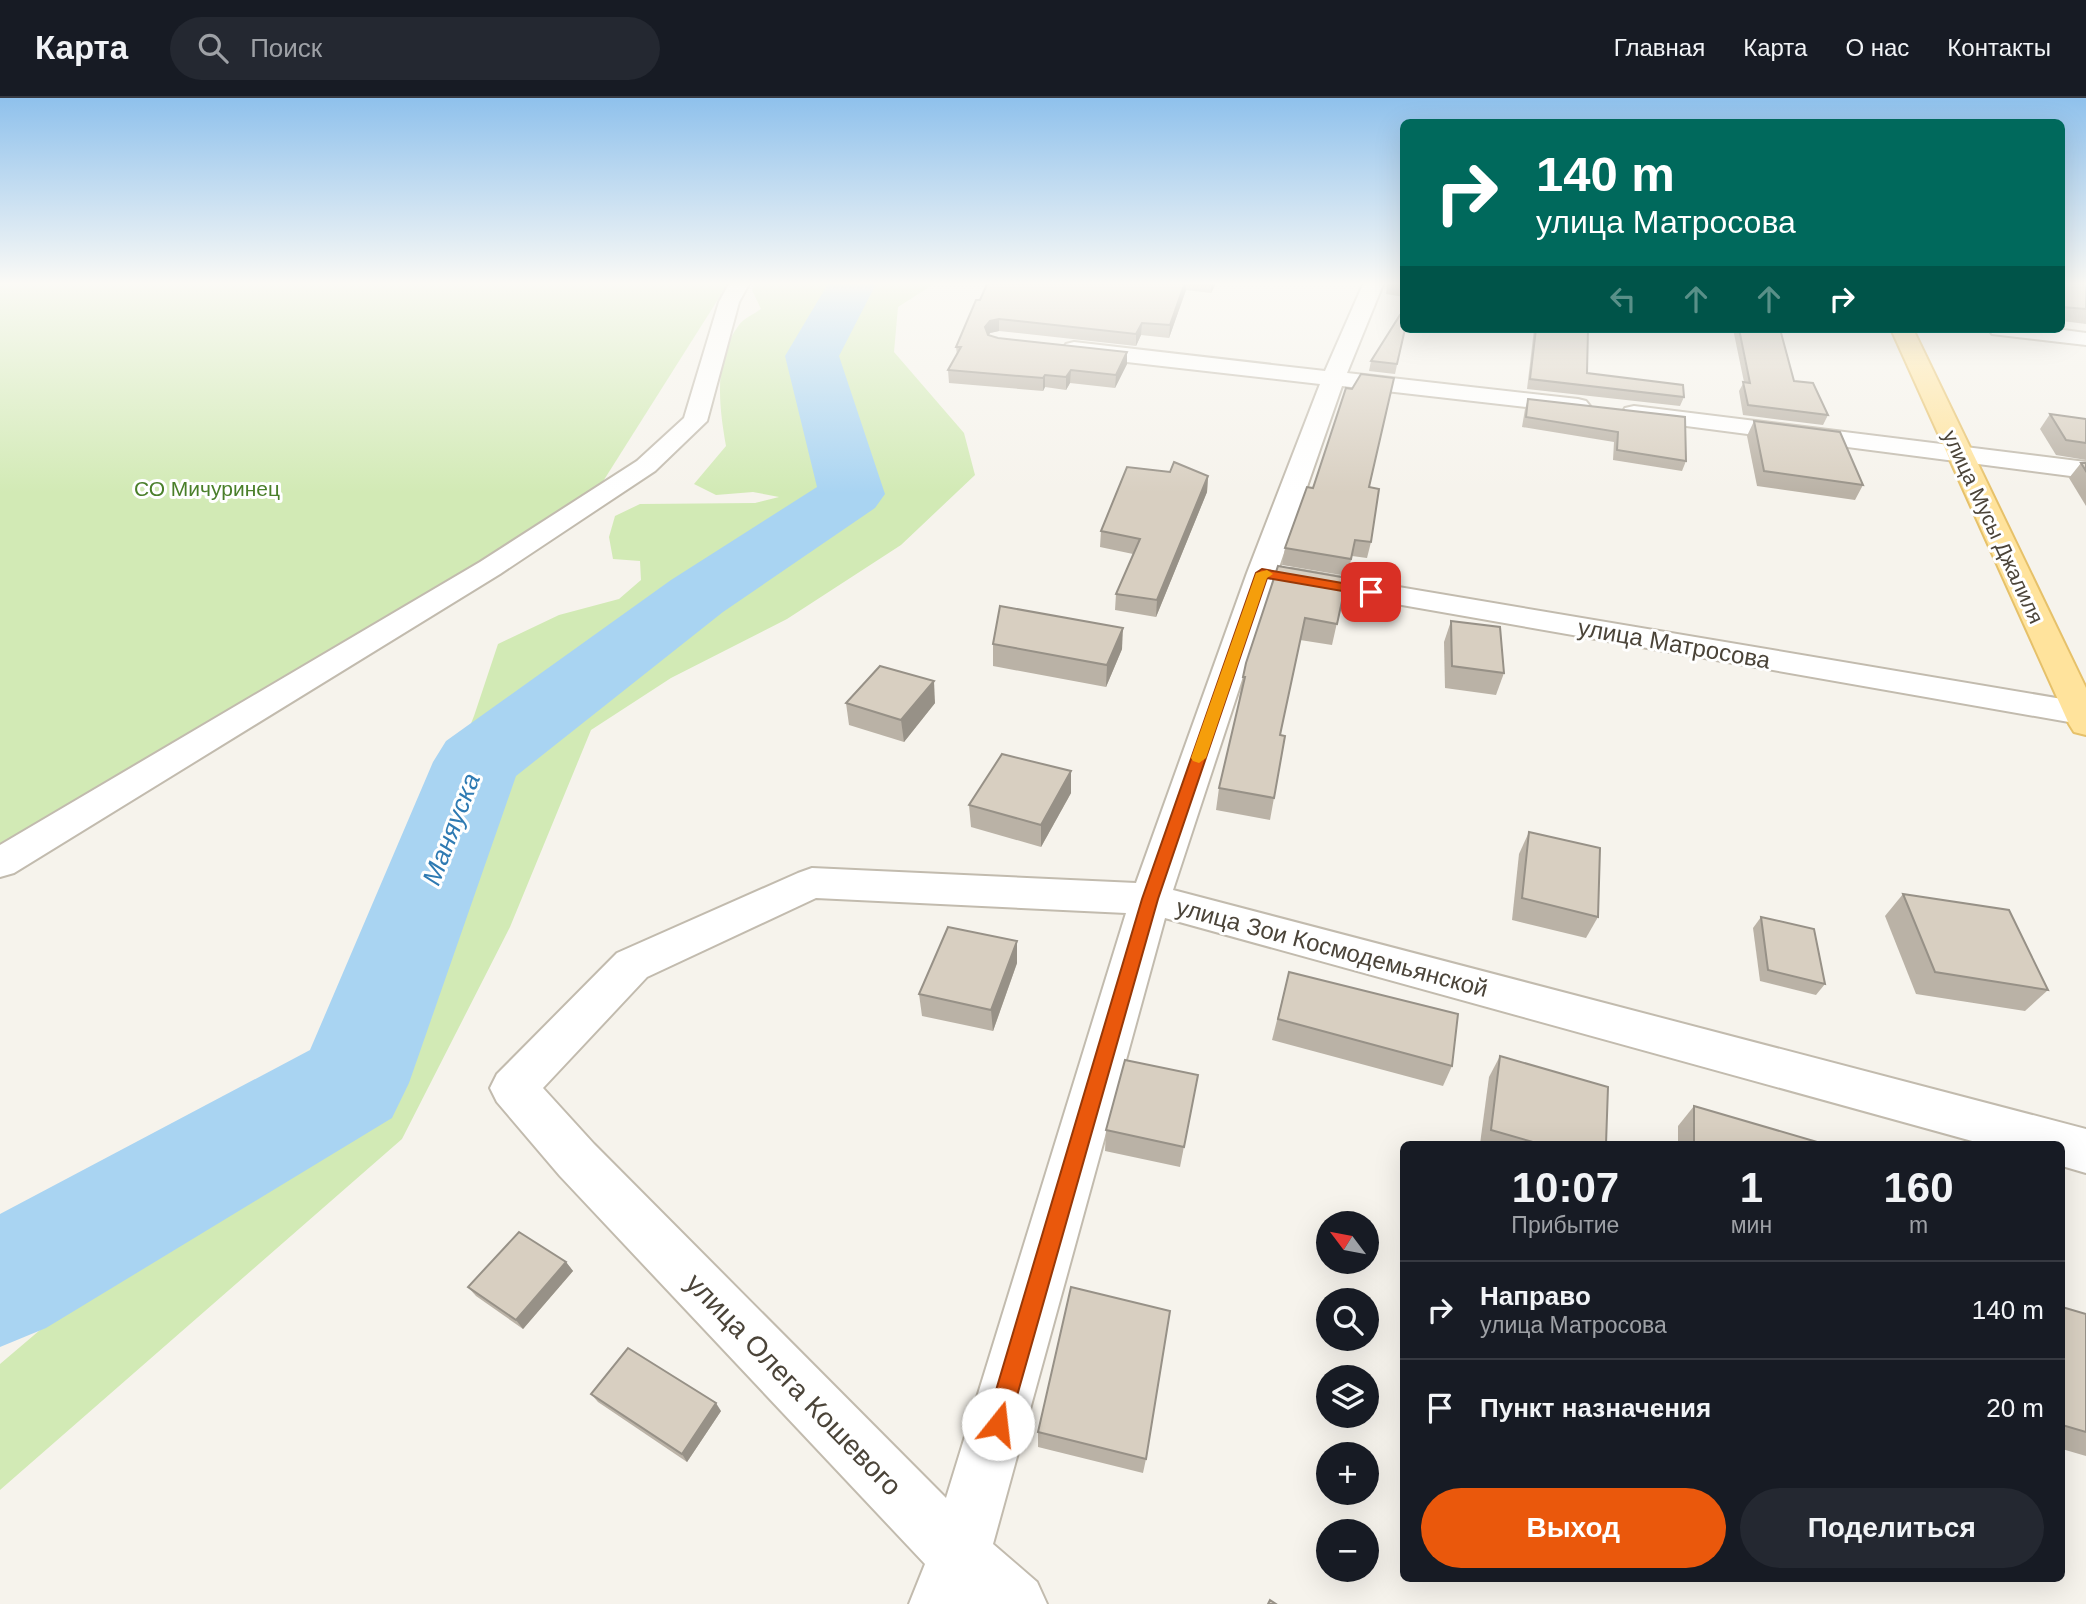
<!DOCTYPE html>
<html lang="ru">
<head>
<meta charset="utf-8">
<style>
  :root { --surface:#171b24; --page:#242831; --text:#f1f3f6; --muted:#9ea1a6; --line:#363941; --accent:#ea580c }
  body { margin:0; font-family:Arial,sans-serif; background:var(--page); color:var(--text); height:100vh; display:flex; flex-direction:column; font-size:26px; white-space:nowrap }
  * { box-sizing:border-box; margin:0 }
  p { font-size:23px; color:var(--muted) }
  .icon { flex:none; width:38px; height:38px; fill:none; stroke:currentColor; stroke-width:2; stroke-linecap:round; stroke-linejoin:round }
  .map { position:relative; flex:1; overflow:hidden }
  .side { position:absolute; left:1400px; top:1043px; width:665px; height:441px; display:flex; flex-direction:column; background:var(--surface); border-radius:10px; box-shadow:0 7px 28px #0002 }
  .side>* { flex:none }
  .guide { position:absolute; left:1400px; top:21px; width:665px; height:214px; border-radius:10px; box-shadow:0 7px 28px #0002; background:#00695c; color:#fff; overflow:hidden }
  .needle { width:46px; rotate:302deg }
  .fabs { position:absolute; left:1316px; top:1113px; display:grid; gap:14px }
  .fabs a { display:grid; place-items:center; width:63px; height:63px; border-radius:50%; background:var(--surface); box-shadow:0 7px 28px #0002; font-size:35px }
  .pin { position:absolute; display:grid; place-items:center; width:60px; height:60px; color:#fff; margin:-30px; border-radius:14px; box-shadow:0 4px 10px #0006 }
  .me { position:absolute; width:77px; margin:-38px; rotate:16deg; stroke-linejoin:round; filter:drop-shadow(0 0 5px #0008) }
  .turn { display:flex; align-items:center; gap:24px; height:147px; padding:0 21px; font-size:32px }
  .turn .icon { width:91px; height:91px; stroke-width:2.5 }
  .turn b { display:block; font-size:49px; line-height:60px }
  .lanes { display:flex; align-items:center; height:66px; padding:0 21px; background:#0003; justify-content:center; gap:35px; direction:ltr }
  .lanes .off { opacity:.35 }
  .eta { display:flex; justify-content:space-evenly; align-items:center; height:119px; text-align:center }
  .eta b { font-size:42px; font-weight:700; line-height:49px }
  .primary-button { display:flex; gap:14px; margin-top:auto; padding:14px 21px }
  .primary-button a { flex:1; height:80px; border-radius:42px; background:var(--accent); color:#fff; font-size:28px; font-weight:700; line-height:80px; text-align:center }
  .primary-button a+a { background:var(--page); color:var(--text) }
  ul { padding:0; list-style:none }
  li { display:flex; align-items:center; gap:21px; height:98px; padding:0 21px; border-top:2px solid var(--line) }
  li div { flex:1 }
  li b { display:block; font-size:26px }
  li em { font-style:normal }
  header { display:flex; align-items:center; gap:42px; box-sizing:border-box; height:98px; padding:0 35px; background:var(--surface); border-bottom:2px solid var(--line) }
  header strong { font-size:33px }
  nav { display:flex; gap:38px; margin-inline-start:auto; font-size:24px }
  .search { width:490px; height:63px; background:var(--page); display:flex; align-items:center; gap:18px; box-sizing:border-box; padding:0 24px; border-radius:38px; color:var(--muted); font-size:26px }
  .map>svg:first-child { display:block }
</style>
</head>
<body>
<header>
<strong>Карта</strong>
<div class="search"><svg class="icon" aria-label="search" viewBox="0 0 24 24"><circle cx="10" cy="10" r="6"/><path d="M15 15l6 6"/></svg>Поиск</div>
<nav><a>Главная</a><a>Карта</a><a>О нас</a><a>Контакты</a></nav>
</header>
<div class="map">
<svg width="2086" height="1506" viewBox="0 0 2086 1506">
  <rect width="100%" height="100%" fill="#f6f3ec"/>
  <g fill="#d2eab5">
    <path d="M 0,184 L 729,184 L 602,385 L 0,768 Z"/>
    <path d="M 755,184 L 937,184 L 898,209 L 894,254 L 964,335 L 975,377 L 901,447 L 787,521 L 671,580 L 591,632 L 510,829 L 402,1041 L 0,1392 L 0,1266 L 173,1119 L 234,1077 L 323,966 L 380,873 L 422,748 L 474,618 L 498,546 L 559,517 L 619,501 L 641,482 L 640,463 L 613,461 L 609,439 L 615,418 L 640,406 L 755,405 L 779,399 L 753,394 L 716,397 L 694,386 L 726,348 C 719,308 713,261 739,227 C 744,220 754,216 761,211 L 752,192 Z"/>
  </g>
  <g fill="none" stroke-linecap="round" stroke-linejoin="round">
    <path fill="#a9d4f2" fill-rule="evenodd" d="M 829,184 L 877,184 L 839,258 L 885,396 L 875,410 L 723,514 L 516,678 L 409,985 L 392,1020 L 46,1230 L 0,1249 L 0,1116 L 310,952 L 433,664 L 446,643 L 671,482 L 817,389 L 785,258 Z"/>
    <g stroke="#c2bbae" stroke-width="4">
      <g id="minor">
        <path d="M 730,184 L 750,184 L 739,204 L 707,323 L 655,373 L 500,476 L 14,775 L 0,779 L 0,747 L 480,464 L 637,363 L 684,320 L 719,204 Z"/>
        <path d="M 1364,184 L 1384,184 L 1347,275 L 1578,301 L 1586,303 L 1590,308 L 1586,313 L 1578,315 L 1342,288 L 1277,475 L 1173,792 L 2086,1031 L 2086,1075 L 2062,1068 L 2062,1046 L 1983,1046 L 1165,820 L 993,1446 L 1037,1484 L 1047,1506 L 909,1506 L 925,1466 L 560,1078 L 497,1004 L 490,990 L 497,976 L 617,855 L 798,775 L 812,770 L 1136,785 L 1247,475 L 1320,286 L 1074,258 L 1066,256 L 1063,251 L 1066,246 L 1074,244 L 1325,273 ZM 816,800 L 1126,815 L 946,1400 L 594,1046 L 543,990 L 647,879 Z"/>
        <path d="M 1989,231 L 2056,231 L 2086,235 L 2086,247 L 2000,237 L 1992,236 Z"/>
        <path d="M 1634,308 L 2086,364 L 2086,380 L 1625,320 L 1622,315 L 1625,310 Z"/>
        <path d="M 1292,471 L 2086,605 L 2086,627 L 1282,486 L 1277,480 L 1282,474 Z"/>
      </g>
    </g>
    <g stroke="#e6c16a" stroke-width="4">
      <path id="major" d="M 1891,231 L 1913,231 L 2086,590 L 2086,637 L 2074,634 L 2069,626 Z"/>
    </g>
    <use href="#minor" fill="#fff" fill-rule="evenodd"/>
    <use href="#major" fill="#ffe39c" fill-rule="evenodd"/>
  </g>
  <g fill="#bab2a6">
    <path d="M 988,184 L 1217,184 L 1211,195 L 1186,192 L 1169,240 L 1141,237 L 1136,248 L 999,233 L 990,235 L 989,237 L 998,240 L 1127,254 L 1127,266 L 1115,290 L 1070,285 L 1066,292 L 1045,289 L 1043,293 L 949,285 L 948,272 L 957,257 L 956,249 Z"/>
    <path d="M 1388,184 L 1404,184 L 1404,199 L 1386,196 Z"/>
    <path d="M 2062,184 L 2086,184 L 2086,226 L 2062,223 Z"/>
    <path d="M 1405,231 L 1395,276 L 1369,273 L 1371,263 Z"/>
    <path d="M 1534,231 L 1588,231 L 1587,275 L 1684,299 L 1680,308 L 1527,291 Z"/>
    <path d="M 1733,231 L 1780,231 L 1794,283 L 1828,317 L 1823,327 L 1743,317 L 1739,293 L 1744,284 Z"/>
    <path d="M 1528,301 L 1685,319 L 1686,363 L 1682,373 L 1613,362 L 1614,344 L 1522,329 L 1525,311 Z"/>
    <path d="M 2050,316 L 2086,321 L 2086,362 L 2056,357 L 2040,331 Z"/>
    <path d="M 1754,323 L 1863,387 L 1855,402 L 1757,388 L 1747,338 Z"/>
    <path d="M 2081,365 L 2086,365 L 2086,408 L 2069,380 Z"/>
    <path d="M 1208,378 L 1207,394 L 1156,519 L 1115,512 L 1116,496 L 1133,456 L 1100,449 L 1101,433 Z"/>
    <path d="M 1369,389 L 1371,444 L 1367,460 L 1352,458 L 1347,478 L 1282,467 L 1285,450 L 1313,390 Z"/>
    <path d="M 1347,480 L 1332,547 L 1300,542 L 1280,637 L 1274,700 L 1270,722 L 1216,712 L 1219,690 L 1240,601 L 1239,601 L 1243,579 Z"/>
    <path d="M 1451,523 L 1504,575 L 1496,597 L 1445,590 L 1444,544 Z"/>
    <path d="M 993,546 L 1122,551 L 1106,589 L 993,568 Z"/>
    <path d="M 846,605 L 935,605 L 904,644 L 849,627 Z"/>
    <path d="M 1071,695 L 1041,749 L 971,729 L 969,707 Z"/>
    <path d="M 1529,734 L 1598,819 L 1586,840 L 1512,822 L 1519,756 Z"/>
    <path d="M 1903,796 L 2048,892 L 2025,913 L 1916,896 L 1885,818 Z"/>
    <path d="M 1761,819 L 1825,886 L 1816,897 L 1760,883 L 1753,830 Z"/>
    <path d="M 1017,843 L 1017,865 L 993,933 L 922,918 L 919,896 Z"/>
    <path d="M 1289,874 L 1452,968 L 1443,988 L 1272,942 Z"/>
    <path d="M 1500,958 L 1606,1046 L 1480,1046 L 1489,979 Z"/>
    <path d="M 1198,977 L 1180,1069 L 1105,1053 L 1106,1032 Z"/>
    <path d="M 1694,1008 L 1824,1046 L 1678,1046 L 1678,1028 Z"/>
    <path d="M 566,1164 L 573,1173 L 523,1231 L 476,1198 L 468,1189 Z"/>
    <path d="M 2062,1209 L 2086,1216 L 2086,1358 L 2062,1351 Z"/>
    <path d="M 591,1296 L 721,1313 L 687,1364 L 598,1304 Z"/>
    <path d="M 1038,1334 L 1146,1361 L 1143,1375 L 1038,1349 Z"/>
  </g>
  <g fill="#979187">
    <path d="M 1185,184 L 1186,184 L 1186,192 L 1169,240 L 1170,227 Z"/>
    <path d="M 1212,184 L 1217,184 L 1211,195 Z"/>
    <path d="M 999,221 L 999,233 L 990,235 L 986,242 L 985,229 L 990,223 Z"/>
    <path d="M 1142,225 L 1141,237 L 1136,248 L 1136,236 Z"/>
    <path d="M 1127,254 L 1127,266 L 1115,290 L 1116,277 Z"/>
    <path d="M 1071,272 L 1070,285 L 1066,292 L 1066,279 Z"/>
    <path d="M 1045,277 L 1045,289 L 1043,293 L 1043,280 Z"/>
    <path d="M 1208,378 L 1207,394 L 1156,519 L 1157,502 Z"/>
    <path d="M 1123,530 L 1122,551 L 1106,589 L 1107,567 Z"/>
    <path d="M 934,583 L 935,605 L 904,644 L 901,622 Z"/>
    <path d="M 1071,673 L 1071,695 L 1041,749 L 1041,727 Z"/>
    <path d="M 1017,843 L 1017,865 L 993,933 L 991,912 Z"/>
    <path d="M 566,1164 L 573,1173 L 523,1231 L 516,1222 Z"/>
    <path d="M 716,1305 L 721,1313 L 687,1364 L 682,1356 Z"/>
  </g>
  <g fill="#d8cfc1" stroke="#979187" stroke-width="2">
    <path d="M 988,184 L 1185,184 L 1170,227 L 1142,225 L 1136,236 L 999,221 L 990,223 L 985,229 L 988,237 L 998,240 L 1127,254 L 1116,277 L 1071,272 L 1066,279 L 1045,277 L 1043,280 L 948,272 L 961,249 L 956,249 L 976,202 L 980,202 Z"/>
    <path d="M 2062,184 L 2086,184 L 2086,211 L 2062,209 Z"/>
    <path d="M 1400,217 L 1404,218 L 1404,231 L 1405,231 L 1397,266 L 1371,263 Z"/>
    <path d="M 1536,231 L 1588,231 L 1587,275 L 1683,287 L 1684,299 L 1530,281 Z"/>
    <path d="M 1739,231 L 1780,231 L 1794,283 L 1813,285 L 1828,317 L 1748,307 L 1743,284 L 1750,285 Z"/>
    <path d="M 1361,276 L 1394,280 L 1369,389 L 1379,391 L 1371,444 L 1355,442 L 1351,461 L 1285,450 L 1307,389 L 1313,390 L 1346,290 L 1352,291 Z"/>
    <path d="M 1528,301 L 1685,319 L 1686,363 L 1617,352 L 1618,334 L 1526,319 Z"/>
    <path d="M 2050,316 L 2086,321 L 2086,345 L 2066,342 Z"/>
    <path d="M 1754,323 L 1840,334 L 1863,387 L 1764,373 Z"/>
    <path d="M 1174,364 L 1208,378 L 1157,502 L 1116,496 L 1140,441 L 1101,433 L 1127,369 L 1170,374 Z"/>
    <path d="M 2081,365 L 2086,365 L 2086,373 Z"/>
    <path d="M 1278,468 L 1347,480 L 1337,526 L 1305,520 L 1280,637 L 1285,638 L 1274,700 L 1219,690 L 1245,579 L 1243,579 L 1246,565 Z"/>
    <path d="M 1000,508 L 1123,530 L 1107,567 L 993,546 Z"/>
    <path d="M 1451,523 L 1500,529 L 1504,575 L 1452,568 Z"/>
    <path d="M 880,568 L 934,583 L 901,622 L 846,605 Z"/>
    <path d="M 1002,656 L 1071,673 L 1041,727 L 969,707 Z"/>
    <path d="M 1529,734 L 1600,750 L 1598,819 L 1522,800 Z"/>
    <path d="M 1903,796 L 2009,812 L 2048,892 L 1935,874 Z"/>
    <path d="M 1761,819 L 1814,831 L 1825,886 L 1768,872 Z"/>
    <path d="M 948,829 L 1017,843 L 991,912 L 919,896 Z"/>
    <path d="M 1289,874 L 1458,916 L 1452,968 L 1278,921 Z"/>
    <path d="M 1500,958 L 1608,989 L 1606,1046 L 1540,1046 L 1491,1032 Z"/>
    <path d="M 1125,962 L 1198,977 L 1184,1049 L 1106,1032 Z"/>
    <path d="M 1694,1008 L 1824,1046 L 1694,1046 Z"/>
    <path d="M 519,1134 L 566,1164 L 516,1222 L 468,1189 Z"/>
    <path d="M 1071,1189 L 1170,1213 L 1146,1361 L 1038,1334 Z"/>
    <path d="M 2062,1209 L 2086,1216 L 2086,1334 L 2062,1327 Z"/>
    <path d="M 628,1250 L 716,1305 L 682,1356 L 591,1296 Z"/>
    <path d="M 1270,1502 L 1276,1506 L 1268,1506 Z"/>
  </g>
  <linearGradient id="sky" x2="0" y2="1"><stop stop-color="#8fc1ec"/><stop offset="0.47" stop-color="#fbfaf6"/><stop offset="1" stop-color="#fbfaf6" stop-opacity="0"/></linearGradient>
  <rect width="2086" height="395" fill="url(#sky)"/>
  <path fill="#ea580c" stroke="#983908" stroke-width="2" d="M 1262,471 L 1371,490 L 1378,494 L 1371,498 L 1267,480 L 1158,801 L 1009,1326 L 1006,1334 L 998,1338 L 989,1334 L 986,1326 L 1142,801 L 1256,475 Z"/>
  <path fill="#f59e0b" d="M 1267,472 L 1273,476 L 1267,480 L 1206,660 L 1199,665 L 1193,663 L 1191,660 L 1256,475 Z"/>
  <g text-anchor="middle" stroke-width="6" stroke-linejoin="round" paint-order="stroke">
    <g font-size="21" fill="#4a7f2a" stroke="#fff">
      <text x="207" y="398">СО Мичуринец</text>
    </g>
    <g font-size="21" fill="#4b4439" stroke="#fff">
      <text transform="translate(1993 429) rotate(65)" y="7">улица Мусы Джалиля</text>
    </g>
    <g font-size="24" fill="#4b4439" stroke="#fff">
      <text transform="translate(1674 546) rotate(10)" y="8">улица Матросова</text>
      <text transform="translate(1332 850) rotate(15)" y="8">улица Зои Космодемьянской</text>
    </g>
    <g font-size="26" font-style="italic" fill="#2e7ab2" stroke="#fff">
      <text transform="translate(451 731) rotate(-69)" y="9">Маняуска</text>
    </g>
    <g font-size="28" fill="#4b4439" stroke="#fff">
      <text transform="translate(794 1286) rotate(46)" y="10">улица Олега Кошевого</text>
    </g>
  </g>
</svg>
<div class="fabs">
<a><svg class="needle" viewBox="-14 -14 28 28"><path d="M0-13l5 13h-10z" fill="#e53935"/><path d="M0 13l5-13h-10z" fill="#9ea1a6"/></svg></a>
<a><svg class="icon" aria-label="search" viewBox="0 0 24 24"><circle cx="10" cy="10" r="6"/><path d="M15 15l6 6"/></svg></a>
<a><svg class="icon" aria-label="layers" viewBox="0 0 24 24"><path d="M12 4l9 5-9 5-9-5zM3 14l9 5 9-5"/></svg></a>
<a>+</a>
<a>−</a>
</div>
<div class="pin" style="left:1371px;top:494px;background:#d93025"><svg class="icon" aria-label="arrive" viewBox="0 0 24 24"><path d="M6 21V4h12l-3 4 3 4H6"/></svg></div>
<svg class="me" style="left:998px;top:1326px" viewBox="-20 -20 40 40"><circle r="19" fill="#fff"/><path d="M0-13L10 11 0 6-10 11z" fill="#ea580c"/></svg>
<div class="guide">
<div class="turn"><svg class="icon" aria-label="right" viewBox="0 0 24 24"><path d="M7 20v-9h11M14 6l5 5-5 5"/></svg><div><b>140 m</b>улица Матросова</div></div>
<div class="lanes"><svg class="icon off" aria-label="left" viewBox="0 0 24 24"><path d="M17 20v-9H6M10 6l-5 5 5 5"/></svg><svg class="icon off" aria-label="ahead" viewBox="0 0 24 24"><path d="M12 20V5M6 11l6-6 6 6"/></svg><svg class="icon off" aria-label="ahead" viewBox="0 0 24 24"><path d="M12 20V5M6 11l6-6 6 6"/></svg><svg class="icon" aria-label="right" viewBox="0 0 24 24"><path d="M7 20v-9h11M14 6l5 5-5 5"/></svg></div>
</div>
<section class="side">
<div class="eta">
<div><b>10:07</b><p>Прибытие</p></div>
<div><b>1</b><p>мин</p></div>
<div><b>160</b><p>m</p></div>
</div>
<ul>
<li><svg class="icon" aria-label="right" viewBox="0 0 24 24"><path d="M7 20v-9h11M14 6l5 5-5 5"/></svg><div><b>Направо</b><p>улица Матросова</p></div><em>140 m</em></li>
<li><svg class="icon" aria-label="arrive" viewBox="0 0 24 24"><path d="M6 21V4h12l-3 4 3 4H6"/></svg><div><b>Пункт назначения</b></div><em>20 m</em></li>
</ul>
<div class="primary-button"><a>Выход</a><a>Поделиться</a></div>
</section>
</div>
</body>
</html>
